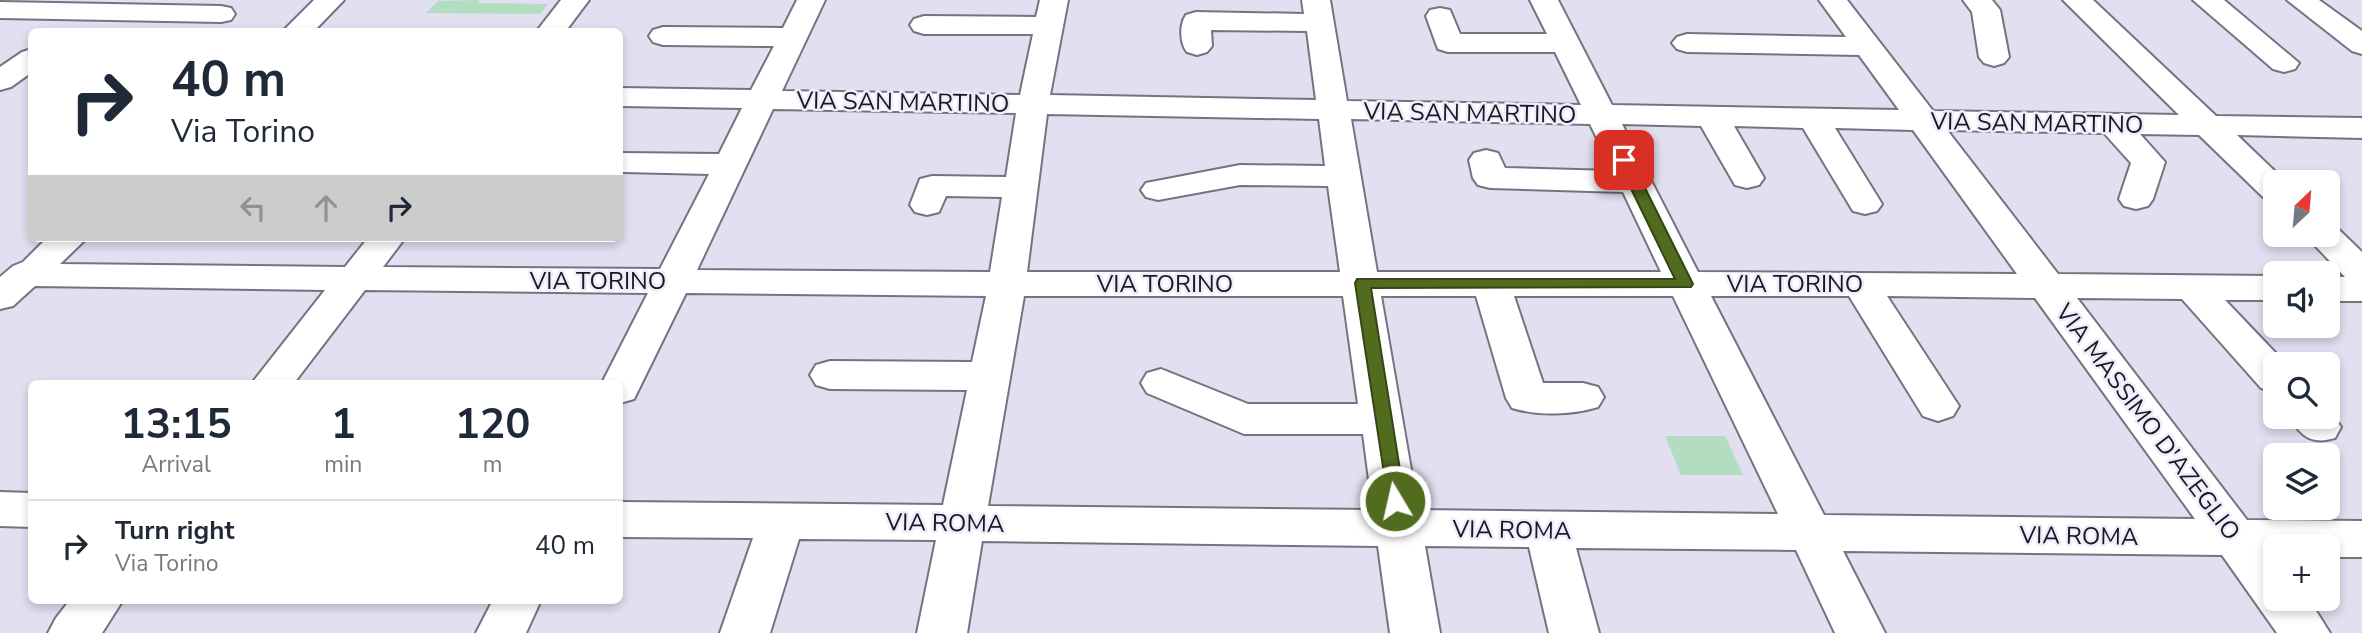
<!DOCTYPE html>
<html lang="en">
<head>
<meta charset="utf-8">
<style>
  :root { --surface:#fff; --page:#f2f2f3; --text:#1f2937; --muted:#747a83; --line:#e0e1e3 }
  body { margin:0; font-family:"Nunito Sans",sans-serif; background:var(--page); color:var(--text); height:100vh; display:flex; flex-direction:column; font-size:26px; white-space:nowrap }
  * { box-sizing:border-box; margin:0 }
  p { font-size:23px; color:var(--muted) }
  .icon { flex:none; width:38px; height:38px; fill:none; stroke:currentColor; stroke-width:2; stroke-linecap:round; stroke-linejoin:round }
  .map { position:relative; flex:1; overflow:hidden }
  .details { position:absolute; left:28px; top:380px; width:595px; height:224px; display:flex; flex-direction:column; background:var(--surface); border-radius:10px; box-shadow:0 4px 10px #0003 }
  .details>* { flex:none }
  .hud { position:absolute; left:28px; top:28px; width:595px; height:214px; border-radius:10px; box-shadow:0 4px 10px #0003; background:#fff; color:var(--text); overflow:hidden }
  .needle { width:46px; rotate:26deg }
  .buttons { position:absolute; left:2263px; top:170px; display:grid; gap:14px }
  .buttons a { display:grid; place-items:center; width:77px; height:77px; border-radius:10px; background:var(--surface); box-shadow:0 4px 10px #0003; font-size:35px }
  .pin { position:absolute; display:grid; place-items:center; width:60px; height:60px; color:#fff; margin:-30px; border-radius:14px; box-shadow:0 4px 10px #0006 }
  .me { position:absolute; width:77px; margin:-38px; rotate:351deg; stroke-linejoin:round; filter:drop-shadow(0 0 5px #0008) }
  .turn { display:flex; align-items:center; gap:24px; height:147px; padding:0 28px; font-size:32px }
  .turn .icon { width:91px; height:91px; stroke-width:2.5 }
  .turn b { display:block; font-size:49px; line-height:60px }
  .lanes { display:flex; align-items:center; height:66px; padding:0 28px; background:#0003; justify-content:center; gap:35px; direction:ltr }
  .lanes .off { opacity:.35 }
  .eta { display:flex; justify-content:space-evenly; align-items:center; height:119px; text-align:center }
  .eta b { font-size:42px; font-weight:700; line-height:49px }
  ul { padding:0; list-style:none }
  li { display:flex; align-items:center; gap:21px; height:91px; padding:0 28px; border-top:2px solid var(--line) }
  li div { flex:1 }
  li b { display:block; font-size:26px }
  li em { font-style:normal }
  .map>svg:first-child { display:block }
</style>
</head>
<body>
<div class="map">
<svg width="2362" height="633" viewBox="0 0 2362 633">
  <rect width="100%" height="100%" fill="#e1dff0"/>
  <g fill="#b3ddc0">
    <path d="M 479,0 L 477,3 L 548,4 L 540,14 L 426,13 L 438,1 Z"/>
    <path d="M 1665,436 L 1725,436 L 1743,475 L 1681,475 Z"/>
  </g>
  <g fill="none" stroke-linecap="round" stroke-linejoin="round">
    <g stroke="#757382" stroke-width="4">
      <g id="minor">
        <path d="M 314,0 L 344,0 L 313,32 L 282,32 Z"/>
        <path d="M 561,0 L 589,0 L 565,32 L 536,32 Z"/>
        <path d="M 797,0 L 825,0 L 782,91 L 1020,95 L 1033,34 L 924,34 L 914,31 L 910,25 L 914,19 L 924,16 L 1036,17 L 1040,0 L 1068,0 L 1050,95 L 1316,100 L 1307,31 L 1211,30 L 1212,46 L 1207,52 L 1197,55 L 1187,52 C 1180,43 1179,25 1186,15 L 1196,12 L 1304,14 L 1302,0 L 1330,0 L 1347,101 L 1581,105 L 1555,52 L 1448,52 L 1438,49 L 1426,16 L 1430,10 L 1440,8 L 1450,10 L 1460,34 L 1547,34 L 1530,0 L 1558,0 L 1612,105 L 1899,110 L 1859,55 L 1687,52 L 1677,49 L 1672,43 L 1677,37 L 1687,34 L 1846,37 L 1819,0 L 1847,0 L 1933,111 L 2179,115 L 2063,0 L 2093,0 L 2216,116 L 2362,118 L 2362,138 L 2237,135 L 2286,182 L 2275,182 L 2275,200 L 2263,197 L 2199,135 L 2140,134 L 2165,162 L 2153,199 L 2148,206 L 2136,209 L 2124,206 L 2119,199 L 2131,163 L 2104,133 L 1947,130 L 2058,274 L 2275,276 L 2275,300 L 2225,300 L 2286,364 L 2275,364 L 2275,392 L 2261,388 L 2182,299 L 2077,298 L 2247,520 L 2362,521 L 2362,557 L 2328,557 L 2328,546 L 2275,546 L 2275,598 L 2308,598 L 2330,633 L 2277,633 L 2222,555 L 1843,551 L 1885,633 L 1835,633 L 1796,550 L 1576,548 L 1599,633 L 1549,633 L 1529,547 L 1425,546 L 1440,633 L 1390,633 L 1378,546 L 982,541 L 967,633 L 917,633 L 936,540 L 799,539 L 770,633 L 720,633 L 753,538 L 620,537 L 620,502 L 943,505 L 967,390 L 830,389 L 816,385 L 810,375 L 816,365 L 830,361 L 972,362 L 986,296 L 686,293 L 634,399 L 620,403 L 620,383 L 602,383 L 648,293 L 365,290 L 294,383 L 252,383 L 325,290 L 35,286 L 13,306 L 0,309 L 0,277 L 13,266 L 23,262 L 47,238 L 87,238 L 60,264 L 345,267 L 368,238 L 405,238 L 383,267 L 660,269 L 709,174 L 623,172 L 620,171 L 620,153 L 719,154 L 742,108 L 620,106 L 620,88 L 751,90 L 774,46 L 663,45 L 653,42 L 649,36 L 653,30 L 663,27 L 783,28 ZM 773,109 L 1016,113 L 1006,177 L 932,176 L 920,179 L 910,205 L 915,212 L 927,215 L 939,212 L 946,196 L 1002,197 L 990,272 L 697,270 ZM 1047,114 L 1319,119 L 1325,166 L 1240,165 L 1146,183 L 1141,190 L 1146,197 L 1158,200 L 1240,185 L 1328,186 L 1340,272 L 1027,272 ZM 1351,119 L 1590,124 L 1613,171 L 1505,168 L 1498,153 L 1486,150 L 1474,153 L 1469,160 L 1473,178 L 1478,185 L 1490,188 L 1623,192 L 1661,272 L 1377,272 ZM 1622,124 L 1701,126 L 1735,185 L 1747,188 L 1759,185 L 1764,178 L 1734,126 L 1803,128 L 1853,211 L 1865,214 L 1877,211 L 1882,204 L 1835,128 L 1913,130 L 2017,274 L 1698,272 ZM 1024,296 L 1343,296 L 1358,404 L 1248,404 L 1161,369 L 1147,373 L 1141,383 L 1147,393 L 1244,434 L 1363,434 L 1373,510 L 988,506 ZM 1381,296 L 1476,296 L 1506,398 L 1512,408 C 1538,416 1572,415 1598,407 L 1604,397 L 1598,387 L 1583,383 L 1543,383 L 1514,296 L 1673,296 L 1778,514 L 1418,510 ZM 1711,296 L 1849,296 L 1923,416 L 1938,421 L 1953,416 L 1959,406 L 1887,296 L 2035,298 L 2195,519 L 1824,515 Z"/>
        <path d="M 1963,0 L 1992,0 L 2000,10 L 2009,57 L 2004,63 L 1994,66 L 1984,63 L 1979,57 L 1972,12 Z"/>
        <path d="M 2193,0 L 2224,0 L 2299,63 L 2295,69 L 2284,72 L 2273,69 Z"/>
        <path d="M 2287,0 L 2319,0 L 2362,31 L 2362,54 L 2352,51 Z"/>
        <path d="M 0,2 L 221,6 L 231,8 L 235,14 L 231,20 L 221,22 L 0,18 Z"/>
        <path d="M 32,49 L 32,72 L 11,87 L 0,90 L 0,67 L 22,52 Z"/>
        <path d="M 2328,225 L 2335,226 L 2362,252 L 2362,301 L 2328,301 L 2328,277 L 2345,277 L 2304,234 L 2328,234 Z"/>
        <path d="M 2328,408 L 2341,427 L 2335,438 C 2312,445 2301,437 2289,416 L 2328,416 Z"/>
        <path d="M 0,492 L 32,493 L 32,527 L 0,526 Z"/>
        <path d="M 70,600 L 123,600 L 102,633 L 48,633 L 56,618 Z"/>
        <path d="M 493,600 L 541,600 L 526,633 L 476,633 Z"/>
      </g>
    </g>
    <use href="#minor" fill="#fff" fill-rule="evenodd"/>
  </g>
  <path fill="#526c1f" stroke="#354614" stroke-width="2" d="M 1624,155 L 1631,160 L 1693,284 L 1691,287 L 1371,288 L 1405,501 L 1402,506 L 1389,506 L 1355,283 L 1357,279 L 1675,279 L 1617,160 Z"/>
  <g text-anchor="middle" stroke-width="5" stroke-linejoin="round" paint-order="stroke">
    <g font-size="24" fill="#1a191f" stroke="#efecfd">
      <text transform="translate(903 102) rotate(1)" y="8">VIA SAN MARTINO</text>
      <text transform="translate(1470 113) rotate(1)" y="8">VIA SAN MARTINO</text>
      <text transform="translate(2037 123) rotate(1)" y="8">VIA SAN MARTINO</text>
      <text x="598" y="289">VIA TORINO</text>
      <text x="1165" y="292">VIA TORINO</text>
      <text x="1795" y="292">VIA TORINO</text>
      <text transform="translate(2148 422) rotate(53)" y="8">VIA MASSIMO D'AZEGLIO</text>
      <text transform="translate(945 523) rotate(1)" y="8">VIA ROMA</text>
      <text transform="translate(1512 530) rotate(1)" y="8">VIA ROMA</text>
      <text transform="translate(2079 536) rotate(1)" y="8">VIA ROMA</text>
    </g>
  </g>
</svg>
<div class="buttons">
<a><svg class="needle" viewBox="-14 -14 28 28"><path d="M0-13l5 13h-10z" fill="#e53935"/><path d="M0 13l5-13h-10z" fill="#747a83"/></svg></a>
<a><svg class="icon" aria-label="sound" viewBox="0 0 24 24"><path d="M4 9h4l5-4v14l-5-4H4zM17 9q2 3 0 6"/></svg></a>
<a><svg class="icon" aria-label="search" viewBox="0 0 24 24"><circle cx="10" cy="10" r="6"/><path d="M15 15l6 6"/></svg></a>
<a><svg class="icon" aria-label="layers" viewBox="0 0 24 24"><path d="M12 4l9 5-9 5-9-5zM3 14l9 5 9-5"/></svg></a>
<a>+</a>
</div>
<div class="pin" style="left:1624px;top:160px;background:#d93025"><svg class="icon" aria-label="arrive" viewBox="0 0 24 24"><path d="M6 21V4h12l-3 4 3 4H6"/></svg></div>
<svg class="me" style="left:1395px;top:501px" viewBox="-20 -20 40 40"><circle r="17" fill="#526c1f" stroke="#fff" stroke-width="3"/><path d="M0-11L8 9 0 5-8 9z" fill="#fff"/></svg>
<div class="hud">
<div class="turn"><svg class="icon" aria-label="right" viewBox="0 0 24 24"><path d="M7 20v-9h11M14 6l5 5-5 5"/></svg><div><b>40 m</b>Via Torino</div></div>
<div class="lanes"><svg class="icon off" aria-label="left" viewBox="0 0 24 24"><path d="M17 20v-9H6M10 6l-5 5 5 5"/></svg><svg class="icon off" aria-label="ahead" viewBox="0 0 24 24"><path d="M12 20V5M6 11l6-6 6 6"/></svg><svg class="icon" aria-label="right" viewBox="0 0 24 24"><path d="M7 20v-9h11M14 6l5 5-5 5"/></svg></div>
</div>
<section class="details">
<div class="eta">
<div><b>13:15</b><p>Arrival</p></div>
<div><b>1</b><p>min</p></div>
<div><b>120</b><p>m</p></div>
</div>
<ul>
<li><svg class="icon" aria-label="right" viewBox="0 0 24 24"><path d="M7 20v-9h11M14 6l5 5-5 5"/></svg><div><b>Turn right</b><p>Via Torino</p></div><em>40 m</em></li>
</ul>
</section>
</div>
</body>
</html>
